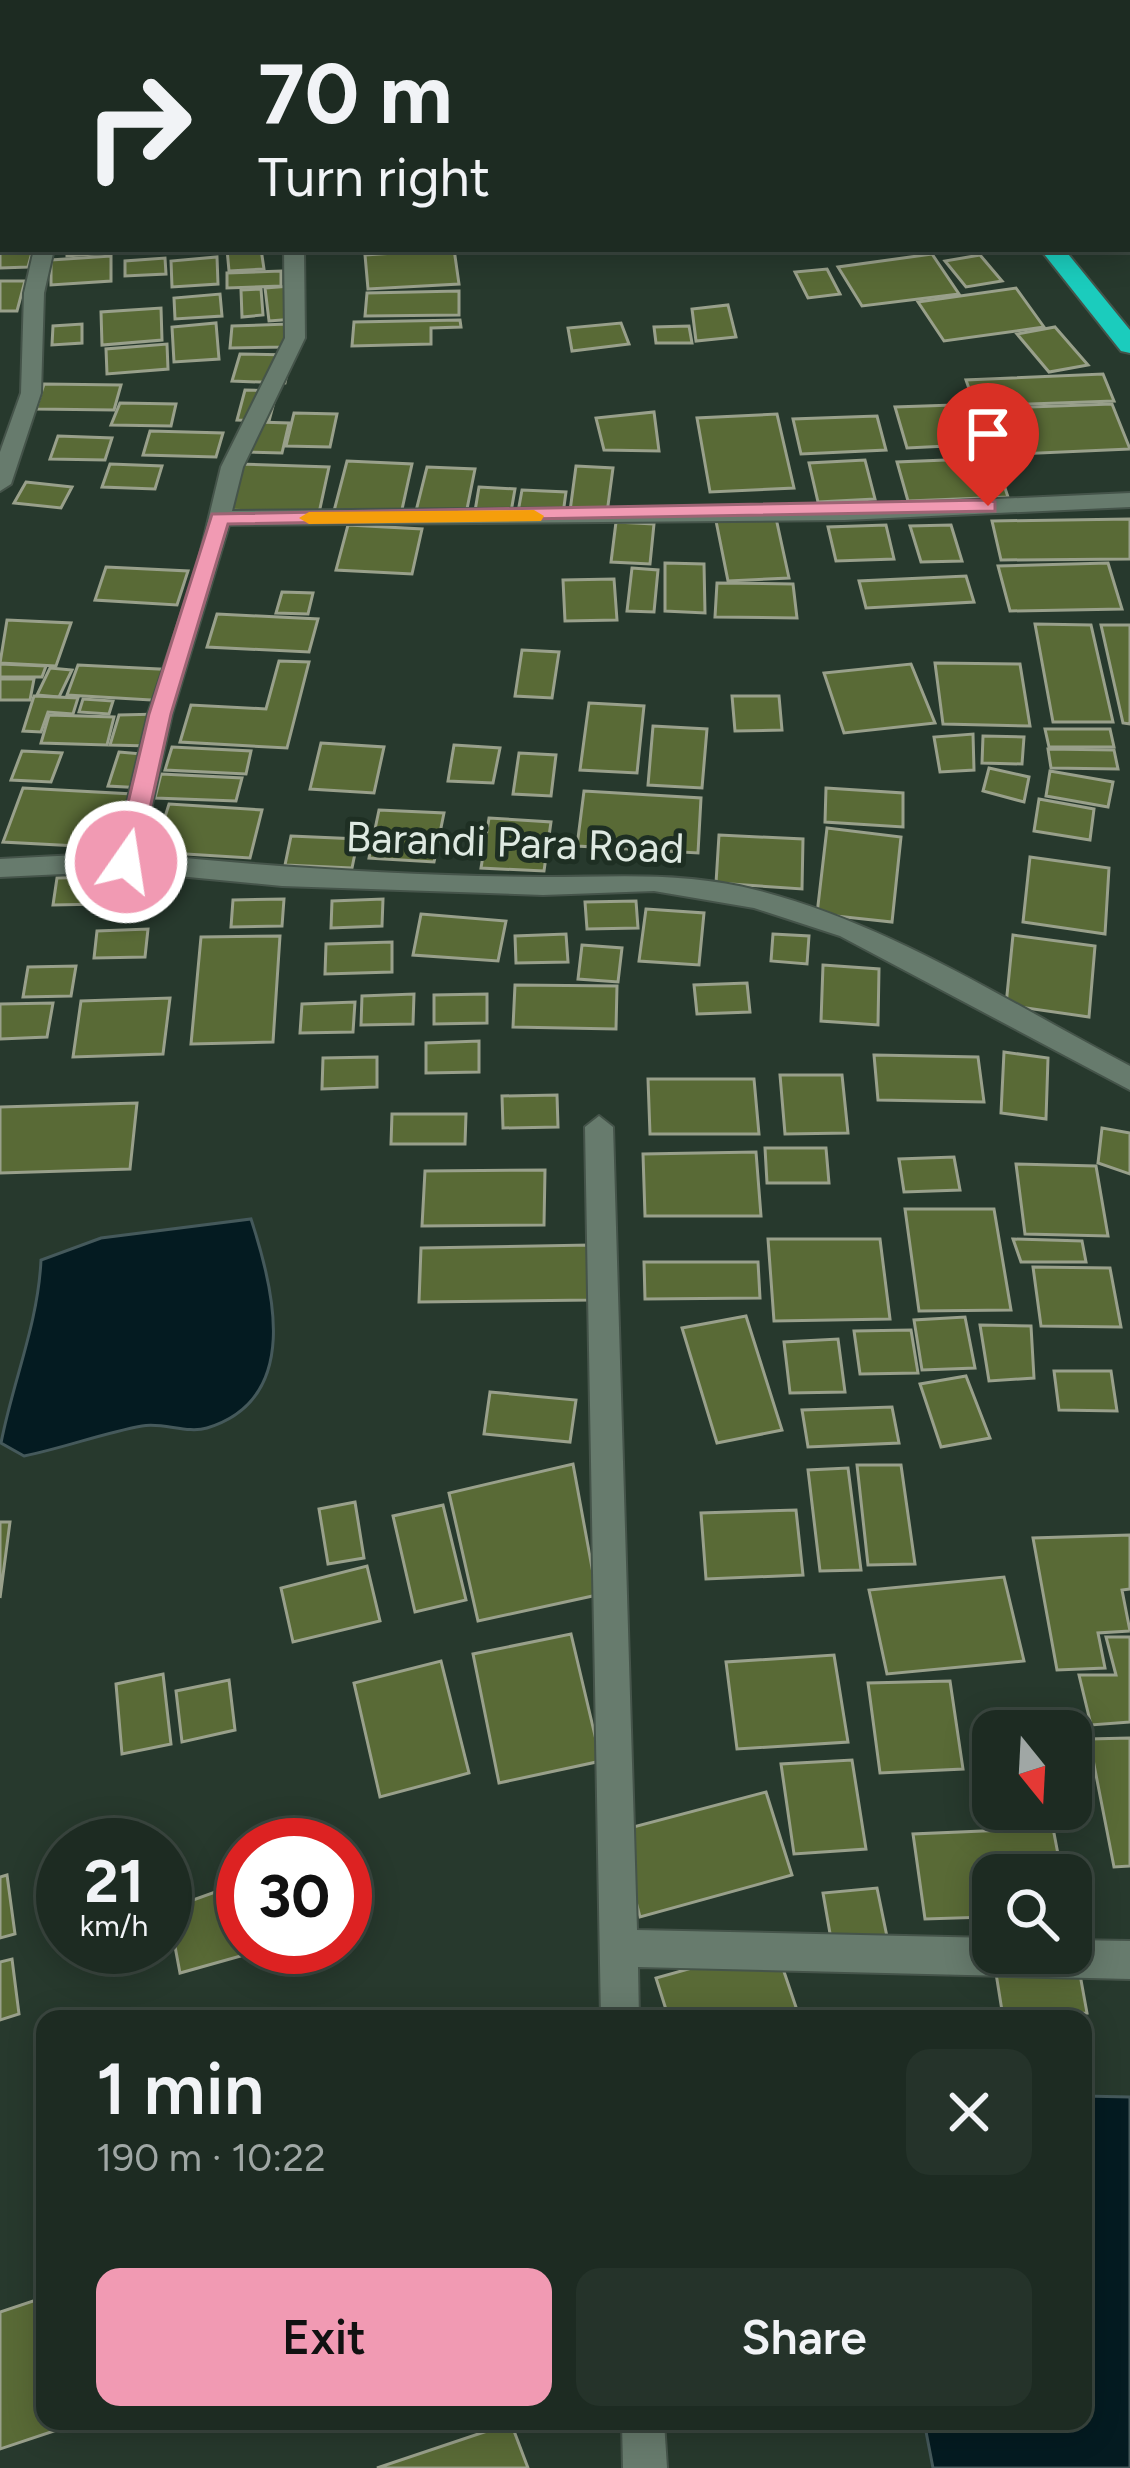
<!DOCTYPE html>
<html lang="en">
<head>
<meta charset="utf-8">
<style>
  :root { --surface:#1d2b22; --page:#25332a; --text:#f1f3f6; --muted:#a0a7a5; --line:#3b4740; --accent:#f19ab3 }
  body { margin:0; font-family:Figtree,sans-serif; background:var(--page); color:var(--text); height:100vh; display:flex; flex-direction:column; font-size:45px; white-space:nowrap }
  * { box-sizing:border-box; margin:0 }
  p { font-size:39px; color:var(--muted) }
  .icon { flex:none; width:66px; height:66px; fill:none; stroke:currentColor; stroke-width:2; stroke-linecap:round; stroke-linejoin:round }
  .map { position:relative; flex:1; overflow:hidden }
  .side { position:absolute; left:36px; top:2010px; width:1056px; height:420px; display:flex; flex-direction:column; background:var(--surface); border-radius:24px; box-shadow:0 6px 30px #0003,0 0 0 3px var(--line) }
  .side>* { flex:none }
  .top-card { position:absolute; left:0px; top:0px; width:1131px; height:252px; box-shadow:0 6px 30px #0003,0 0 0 3px var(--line); background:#1d2b22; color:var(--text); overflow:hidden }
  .needle { width:78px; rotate:162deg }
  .fabs { position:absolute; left:972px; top:1710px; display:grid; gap:24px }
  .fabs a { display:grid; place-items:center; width:120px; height:120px; border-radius:24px; background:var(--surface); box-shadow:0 6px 30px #0003,0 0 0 3px var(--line); font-size:60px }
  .speed { position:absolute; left:36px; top:1818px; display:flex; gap:24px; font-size:60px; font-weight:700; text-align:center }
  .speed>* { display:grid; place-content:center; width:156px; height:156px; border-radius:50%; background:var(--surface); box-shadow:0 6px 30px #0003,0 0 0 3px var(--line); line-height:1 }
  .speed small { font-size:30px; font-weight:400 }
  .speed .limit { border:18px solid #d22; background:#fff; color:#111 }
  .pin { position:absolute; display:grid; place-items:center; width:102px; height:102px; color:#fff; margin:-123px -51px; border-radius:50% 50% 50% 0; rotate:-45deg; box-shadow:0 0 12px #0007 }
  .pin .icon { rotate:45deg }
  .me { position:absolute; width:132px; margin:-66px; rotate:13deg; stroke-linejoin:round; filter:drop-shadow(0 0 9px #0008) }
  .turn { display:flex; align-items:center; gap:42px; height:252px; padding:0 60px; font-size:54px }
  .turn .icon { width:156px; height:156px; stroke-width:2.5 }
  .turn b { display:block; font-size:84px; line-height:102px }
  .round { display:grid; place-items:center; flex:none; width:126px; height:126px; border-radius:24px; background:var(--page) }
  .head { display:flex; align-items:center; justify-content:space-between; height:204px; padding:0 60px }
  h1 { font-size:72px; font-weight:600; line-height:90px }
  .action { display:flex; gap:24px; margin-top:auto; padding:24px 60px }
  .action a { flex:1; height:138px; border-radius:24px; background:var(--accent); color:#111; font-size:48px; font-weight:600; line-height:138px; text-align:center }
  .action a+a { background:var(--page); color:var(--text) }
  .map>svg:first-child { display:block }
</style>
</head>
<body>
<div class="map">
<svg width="1130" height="2468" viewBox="0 0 1130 2468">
  <rect width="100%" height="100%" fill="#27392d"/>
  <g fill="#041b21" stroke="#45595b" stroke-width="3">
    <path d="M 251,1219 C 274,1289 302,1399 207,1428 C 187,1434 163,1422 142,1426 C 103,1433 64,1448 24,1456 L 1,1443 C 13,1381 38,1324 41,1260 L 101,1238 Z"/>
    <path d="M 1083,2096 L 1130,2097 L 1130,2468 L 933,2468 L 924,2421 L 1083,2421 Z"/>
  </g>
  <g fill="#596a36" stroke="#99a08b" stroke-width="3">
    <path d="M 0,239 L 3,249 L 33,249 L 28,267 L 0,268 Z"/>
    <path d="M 67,249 L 168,249 L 67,256 Z"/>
    <path d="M 227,249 L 261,249 L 264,269 L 229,271 Z"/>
    <path d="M 454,249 L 459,284 L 368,289 L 365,255 Z"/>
    <path d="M 932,254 L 959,294 L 862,306 L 838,267 Z"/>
    <path d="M 980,255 L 1002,281 L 966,287 L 945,261 Z"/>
    <path d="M 111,256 L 111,281 L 51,285 L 51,260 Z"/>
    <path d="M 217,257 L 218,284 L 172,287 L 171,261 Z"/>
    <path d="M 165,258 L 166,274 L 125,276 L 125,261 Z"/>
    <path d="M 827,269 L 840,294 L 808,298 L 795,272 Z"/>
    <path d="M 281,271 L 281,286 L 227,288 L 227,273 Z"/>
    <path d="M 0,281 L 25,281 L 17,311 L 0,311 Z"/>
    <path d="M 291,286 L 295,319 L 269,321 L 265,288 Z"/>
    <path d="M 1016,288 L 1044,327 L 944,341 L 918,302 Z"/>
    <path d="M 261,289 L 263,315 L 242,317 L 241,290 Z"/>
    <path d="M 459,291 L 459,315 L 365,316 L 367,293 Z"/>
    <path d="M 220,294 L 222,316 L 175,319 L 174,298 Z"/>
    <path d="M 728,305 L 736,337 L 696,341 L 692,309 Z"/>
    <path d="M 161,308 L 162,340 L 102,345 L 101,312 Z"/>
    <path d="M 460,320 L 461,327 L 431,328 L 431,344 L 352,346 L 354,322 Z"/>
    <path d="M 216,323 L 219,359 L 174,362 L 172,327 Z"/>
    <path d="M 621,323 L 629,344 L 572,351 L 568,328 Z"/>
    <path d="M 82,324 L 82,343 L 52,345 L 53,326 Z"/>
    <path d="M 288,324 L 286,347 L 230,348 L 232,326 Z"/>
    <path d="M 689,326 L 692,343 L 656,343 L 654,327 Z"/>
    <path d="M 1055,327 L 1088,365 L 1049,372 L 1017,334 Z"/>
    <path d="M 167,344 L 168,369 L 107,374 L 106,349 Z"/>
    <path d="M 240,354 L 291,355 L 285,383 L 232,381 Z"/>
    <path d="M 1103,374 L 1114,401 L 975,406 L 966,380 Z"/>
    <path d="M 44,384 L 121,385 L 114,410 L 36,409 Z"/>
    <path d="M 245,390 L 277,391 L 269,421 L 237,420 Z"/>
    <path d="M 120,403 L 176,404 L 171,426 L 111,425 Z"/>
    <path d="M 1112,404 L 1130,449 L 1017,454 L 1001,408 Z"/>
    <path d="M 954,405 L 967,445 L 907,448 L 895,407 Z"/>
    <path d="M 654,412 L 659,451 L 604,450 L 596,418 Z"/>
    <path d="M 294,413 L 337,414 L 330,447 L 286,446 Z"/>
    <path d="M 777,414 L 794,488 L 710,492 L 697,418 Z"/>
    <path d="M 877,416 L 886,450 L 801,454 L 793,419 Z"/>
    <path d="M 257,422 L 289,423 L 282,453 L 249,452 Z"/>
    <path d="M 150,431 L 223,433 L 216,457 L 143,455 Z"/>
    <path d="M 58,436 L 112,438 L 105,460 L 50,459 Z"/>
    <path d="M 995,458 L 1008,497 L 908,501 L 897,462 Z"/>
    <path d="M 865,460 L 875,499 L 818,502 L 809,463 Z"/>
    <path d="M 347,461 L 412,464 L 401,514 L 334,511 Z"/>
    <path d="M 110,464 L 162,466 L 155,489 L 102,487 Z"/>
    <path d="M 237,464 L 329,467 L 319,513 L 226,510 Z"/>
    <path d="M 576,466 L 613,468 L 607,513 L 570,511 Z"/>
    <path d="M 427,467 L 475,469 L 466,514 L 416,511 Z"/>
    <path d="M 26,482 L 72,487 L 61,508 L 14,503 Z"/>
    <path d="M 479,487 L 515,489 L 511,512 L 475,511 Z"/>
    <path d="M 522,490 L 566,492 L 563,514 L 518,512 Z"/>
    <path d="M 776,518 L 789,578 L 728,581 L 716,521 Z"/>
    <path d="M 1130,519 L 1130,559 L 1001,560 L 992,521 Z"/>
    <path d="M 616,522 L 654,524 L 650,564 L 611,562 Z"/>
    <path d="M 348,525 L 422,529 L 412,574 L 336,570 Z"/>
    <path d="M 886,525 L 894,559 L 836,561 L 828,527 Z"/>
    <path d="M 951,525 L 962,561 L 921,562 L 910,526 Z"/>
    <path d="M 665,563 L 704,564 L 705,613 L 665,611 Z"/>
    <path d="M 1108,563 L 1122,609 L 1010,611 L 998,566 Z"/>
    <path d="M 106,567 L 188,571 L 177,605 L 95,600 Z"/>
    <path d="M 632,568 L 658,570 L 654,612 L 627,611 Z"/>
    <path d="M 966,576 L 974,602 L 866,608 L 859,581 Z"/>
    <path d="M 614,579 L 617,620 L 565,621 L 563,580 Z"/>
    <path d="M 717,583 L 793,584 L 797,618 L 715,617 Z"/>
    <path d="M 282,592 L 313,593 L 308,614 L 276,613 Z"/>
    <path d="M 217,614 L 318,619 L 309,652 L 207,647 Z"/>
    <path d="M 7,620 L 71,623 L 56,666 L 0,663 Z"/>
    <path d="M 1035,624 L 1091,625 L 1113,722 L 1053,722 Z"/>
    <path d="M 1101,625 L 1130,625 L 1130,724 L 1123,723 Z"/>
    <path d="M 522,650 L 559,652 L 552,698 L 515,696 Z"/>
    <path d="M 279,661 L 309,662 L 287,748 L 180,742 L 191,705 L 266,709 Z"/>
    <path d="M 935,663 L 1020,664 L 1030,726 L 943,724 Z"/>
    <path d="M 0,664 L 46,666 L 42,677 L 0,677 Z"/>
    <path d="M 911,664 L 935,723 L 844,733 L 824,673 Z"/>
    <path d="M 78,665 L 178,670 L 168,701 L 67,695 Z"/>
    <path d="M 50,668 L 72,670 L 59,697 L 37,695 Z"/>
    <path d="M 0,679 L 34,679 L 30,700 L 0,700 Z"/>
    <path d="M 34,696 L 78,698 L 73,714 L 48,712 L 41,732 L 23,731 Z"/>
    <path d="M 732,696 L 779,696 L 782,730 L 735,731 Z"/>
    <path d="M 83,699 L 113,701 L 109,714 L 79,712 Z"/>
    <path d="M 589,703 L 644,706 L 637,773 L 580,770 Z"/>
    <path d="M 160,714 L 150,746 L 110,745 L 119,715 Z"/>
    <path d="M 49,715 L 114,717 L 107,745 L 41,743 Z"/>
    <path d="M 653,726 L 707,729 L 702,788 L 648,785 Z"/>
    <path d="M 1045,729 L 1110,729 L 1114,747 L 1049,747 Z"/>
    <path d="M 973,734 L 974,770 L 940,772 L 934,737 Z"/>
    <path d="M 983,736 L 1024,737 L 1022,764 L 982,763 Z"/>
    <path d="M 321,743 L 384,747 L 374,793 L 310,789 Z"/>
    <path d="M 454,745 L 500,748 L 493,783 L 448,781 Z"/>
    <path d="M 172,747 L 251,751 L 246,774 L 165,770 Z"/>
    <path d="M 1048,749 L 1114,750 L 1118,769 L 1051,768 Z"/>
    <path d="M 22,751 L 62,753 L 51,782 L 11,780 Z"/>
    <path d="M 119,752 L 154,755 L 144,788 L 108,786 Z"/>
    <path d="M 519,753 L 556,755 L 551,796 L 513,794 Z"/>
    <path d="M 989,768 L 1029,777 L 1024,802 L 983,791 Z"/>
    <path d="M 1050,771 L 1113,782 L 1108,807 L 1046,796 Z"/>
    <path d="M 161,774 L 242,778 L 236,801 L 155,798 Z"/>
    <path d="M 23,788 L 132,794 L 115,848 L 3,842 Z"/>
    <path d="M 826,788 L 903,793 L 903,827 L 825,822 Z"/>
    <path d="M 584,791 L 701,798 L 698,853 L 577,846 Z"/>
    <path d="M 1039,799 L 1094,809 L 1090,840 L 1034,831 Z"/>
    <path d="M 169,804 L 262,810 L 250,858 L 154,852 Z"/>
    <path d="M 379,810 L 444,813 L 434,862 L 369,858 Z"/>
    <path d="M 489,818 L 551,822 L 544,871 L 481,868 Z"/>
    <path d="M 827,828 L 901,837 L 892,922 L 817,914 Z"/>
    <path d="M 719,835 L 803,839 L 802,889 L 716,883 Z"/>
    <path d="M 291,836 L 358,839 L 352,868 L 285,865 Z"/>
    <path d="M 1030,857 L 1109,868 L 1105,934 L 1023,922 Z"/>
    <path d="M 108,877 L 103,904 L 53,905 L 57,878 Z"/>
    <path d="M 284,899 L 282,926 L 231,927 L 233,900 Z"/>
    <path d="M 383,899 L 382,926 L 331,928 L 332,901 Z"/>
    <path d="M 636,901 L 638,928 L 587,929 L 585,902 Z"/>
    <path d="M 646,909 L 704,913 L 699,965 L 639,961 Z"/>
    <path d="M 421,914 L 506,921 L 498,961 L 413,955 Z"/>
    <path d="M 148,929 L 145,957 L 94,958 L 97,931 Z"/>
    <path d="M 566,934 L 568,962 L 516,963 L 515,936 Z"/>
    <path d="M 773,934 L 809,936 L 807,964 L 771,961 Z"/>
    <path d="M 1013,935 L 1095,946 L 1089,1017 L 1006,1005 Z"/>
    <path d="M 280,936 L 273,1042 L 191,1044 L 201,937 Z"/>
    <path d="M 392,942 L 392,972 L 325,974 L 326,944 Z"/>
    <path d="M 582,945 L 622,948 L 618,982 L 578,979 Z"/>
    <path d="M 823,965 L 879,969 L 878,1025 L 821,1021 Z"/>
    <path d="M 76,966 L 71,996 L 23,997 L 28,967 Z"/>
    <path d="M 747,983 L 750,1012 L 697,1014 L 694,985 Z"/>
    <path d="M 515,985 L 617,986 L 616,1029 L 513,1027 Z"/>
    <path d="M 414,994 L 413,1024 L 361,1025 L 362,996 Z"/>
    <path d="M 487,994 L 487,1023 L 434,1024 L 434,995 Z"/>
    <path d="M 170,998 L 163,1054 L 73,1057 L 81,1001 Z"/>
    <path d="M 355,1002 L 353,1032 L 300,1033 L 302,1004 Z"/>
    <path d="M 53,1003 L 47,1037 L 0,1039 L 0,1004 Z"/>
    <path d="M 479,1041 L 479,1072 L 426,1073 L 426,1043 Z"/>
    <path d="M 1004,1052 L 1048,1058 L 1046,1119 L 1001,1113 Z"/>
    <path d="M 874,1055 L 978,1057 L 984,1102 L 878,1100 Z"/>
    <path d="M 377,1057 L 377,1087 L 322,1089 L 323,1058 Z"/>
    <path d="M 780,1075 L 842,1075 L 848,1133 L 785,1134 Z"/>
    <path d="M 648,1079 L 754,1079 L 759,1134 L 650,1134 Z"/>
    <path d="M 557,1095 L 558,1127 L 503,1128 L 502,1096 Z"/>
    <path d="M 137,1103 L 130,1169 L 0,1173 L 0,1107 Z"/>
    <path d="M 392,1114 L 466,1114 L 465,1144 L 391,1144 Z"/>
    <path d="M 1102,1128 L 1130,1133 L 1130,1174 L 1098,1163 Z"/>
    <path d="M 765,1148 L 826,1148 L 829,1183 L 767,1183 Z"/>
    <path d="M 756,1152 L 761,1216 L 645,1216 L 643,1154 Z"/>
    <path d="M 954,1157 L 960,1190 L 904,1192 L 899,1159 Z"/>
    <path d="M 1016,1164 L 1096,1166 L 1108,1236 L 1025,1234 Z"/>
    <path d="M 545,1170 L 544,1225 L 422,1226 L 425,1171 Z"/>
    <path d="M 905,1209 L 994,1209 L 1011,1310 L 919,1311 Z"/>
    <path d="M 768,1239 L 880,1239 L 890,1319 L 774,1321 Z"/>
    <path d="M 1013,1239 L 1082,1241 L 1086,1262 L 1021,1262 Z"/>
    <path d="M 590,1245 L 591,1300 L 419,1302 L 421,1248 Z"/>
    <path d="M 644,1262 L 758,1262 L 760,1298 L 645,1299 Z"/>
    <path d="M 1033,1267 L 1110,1268 L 1121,1327 L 1041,1326 Z"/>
    <path d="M 746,1316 L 782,1430 L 717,1443 L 682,1328 Z"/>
    <path d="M 965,1317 L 975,1368 L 922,1370 L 914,1320 Z"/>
    <path d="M 980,1325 L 1031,1326 L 1034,1378 L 989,1381 Z"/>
    <path d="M 911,1330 L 918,1373 L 860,1374 L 854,1331 Z"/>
    <path d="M 838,1339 L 845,1392 L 790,1393 L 784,1342 Z"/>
    <path d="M 1054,1371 L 1111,1371 L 1117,1411 L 1059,1410 Z"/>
    <path d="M 966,1376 L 990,1438 L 941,1447 L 920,1384 Z"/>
    <path d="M 490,1392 L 576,1400 L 570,1442 L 484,1434 Z"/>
    <path d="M 892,1407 L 899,1443 L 808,1447 L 802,1410 Z"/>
    <path d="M 573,1464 L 597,1595 L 478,1621 L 449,1493 Z"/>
    <path d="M 857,1465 L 901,1465 L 915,1564 L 868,1565 Z"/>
    <path d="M 848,1468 L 861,1570 L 820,1571 L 808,1470 Z"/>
    <path d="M 355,1502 L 364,1558 L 328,1564 L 319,1509 Z"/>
    <path d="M 443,1505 L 466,1600 L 415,1612 L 393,1516 Z"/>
    <path d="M 796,1510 L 803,1575 L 706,1579 L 701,1513 Z"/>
    <path d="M 0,1522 L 10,1522 L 0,1598 Z"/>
    <path d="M 1130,1535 L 1130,1589 L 1122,1590 L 1130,1631 L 1098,1633 L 1105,1668 L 1057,1670 L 1033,1538 Z"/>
    <path d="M 367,1566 L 380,1621 L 293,1642 L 281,1588 Z"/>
    <path d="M 1004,1577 L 1024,1661 L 887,1674 L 869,1590 Z"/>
    <path d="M 571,1634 L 601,1761 L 499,1783 L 473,1654 Z"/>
    <path d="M 1106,1637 L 1130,1637 L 1130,1722 L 1091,1725 L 1079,1675 L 1116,1675 Z"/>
    <path d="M 834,1655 L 848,1742 L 737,1749 L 726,1662 Z"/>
    <path d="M 441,1661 L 469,1773 L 380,1797 L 354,1683 Z"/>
    <path d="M 163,1674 L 171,1744 L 122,1754 L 116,1684 Z"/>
    <path d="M 229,1680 L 235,1730 L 182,1742 L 176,1691 Z"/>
    <path d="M 950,1681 L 963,1769 L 880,1773 L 868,1683 Z"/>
    <path d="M 1130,1738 L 1130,1866 L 1114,1867 L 1089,1739 Z"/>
    <path d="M 852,1760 L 866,1849 L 794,1854 L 781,1764 Z"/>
    <path d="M 766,1792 L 792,1875 L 640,1917 L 618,1831 Z"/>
    <path d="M 1053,1828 L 1062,1875 L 993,1875 L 993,1953 L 1071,1953 L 1071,1925 L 1087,2013 L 1003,2017 L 987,1917 L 925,1919 L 913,1834 Z"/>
    <path d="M 7,1875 L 15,1934 L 0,1938 L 0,1877 Z"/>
    <path d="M 240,1883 L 243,1947 L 255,1952 L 180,1973 L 168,1909 Z"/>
    <path d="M 877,1888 L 892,1961 L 836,1968 L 823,1893 Z"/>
    <path d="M 775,1945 L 800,2019 L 669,2019 L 656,1978 Z"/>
    <path d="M 12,1959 L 19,2014 L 0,2020 L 0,1962 Z"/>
    <path d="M 39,2299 L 45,2421 L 55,2421 L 57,2430 L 0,2449 L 0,2312 Z"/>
    <path d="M 511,2423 L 528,2468 L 377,2468 Z"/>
  </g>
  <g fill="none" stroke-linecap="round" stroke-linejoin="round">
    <g stroke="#45544a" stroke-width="4">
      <g id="street">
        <rect x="0" y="25" width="3" height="10"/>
        <path d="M 34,249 L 54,249 L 44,293 L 41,393 L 11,484 L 0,491 L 0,452 L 21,393 L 24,293 Z"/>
        <path d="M 284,249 L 304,249 L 305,338 L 243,467 L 232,511 L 845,506 L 1130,493 L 1130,507 L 845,520 L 229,525 L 172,714 L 141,854 C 274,867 408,876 542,877 C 618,877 685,871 760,891 C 891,925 1010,1003 1130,1066 L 1130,1090 L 840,936 L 754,908 L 654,891 L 543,895 L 282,886 L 126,871 L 0,877 L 0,859 L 115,853 L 148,714 L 197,567 L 221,467 L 285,338 Z"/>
        <path d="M 599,1116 L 613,1127 L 637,1930 L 993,1938 L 993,1953 L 1071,1953 L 1071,1940 L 1130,1941 L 1130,1979 L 638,1967 L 639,2019 L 601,2019 L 585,1127 Z"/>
        <path d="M 622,2421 L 664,2421 L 667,2468 L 623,2468 Z"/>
      </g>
    </g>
    <g stroke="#45544a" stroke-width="4">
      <g id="highway">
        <path d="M 793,0 L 814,0 L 816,3 L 795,3 Z"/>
        <path d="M 852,0 L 872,0 L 874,3 L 854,3 Z"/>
        <path d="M 1040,249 L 1064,249 L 1130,330 L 1130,353 L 1121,351 Z"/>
      </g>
    </g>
    <use href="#street" fill="#677b6d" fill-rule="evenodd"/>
    <use href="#highway" fill="#1bccbd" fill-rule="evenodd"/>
  </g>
  <path fill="#f19ab3" stroke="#9d6474" stroke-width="3" d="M 988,500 L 995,502 L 995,511 L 228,524 L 171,714 L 138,862 L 126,870 L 114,862 L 149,714 L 212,514 Z"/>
  <path fill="#f59e0b" d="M 534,510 L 544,516 L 541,521 L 309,524 L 299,518 L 309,512 Z"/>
  <g text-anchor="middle" stroke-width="10" stroke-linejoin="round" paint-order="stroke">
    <g font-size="42" fill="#dee9e1" stroke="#1e2f23">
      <text transform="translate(515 842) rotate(2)" y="15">Barandi Para Road</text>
    </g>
  </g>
</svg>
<div class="fabs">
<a><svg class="needle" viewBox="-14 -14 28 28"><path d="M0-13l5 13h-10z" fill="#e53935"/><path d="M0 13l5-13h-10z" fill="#a0a7a5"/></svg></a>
<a><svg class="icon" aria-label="search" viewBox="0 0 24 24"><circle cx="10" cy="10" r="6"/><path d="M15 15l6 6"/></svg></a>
</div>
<div class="speed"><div>21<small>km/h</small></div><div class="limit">30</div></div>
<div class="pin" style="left:988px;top:506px;background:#d93025"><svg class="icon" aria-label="arrive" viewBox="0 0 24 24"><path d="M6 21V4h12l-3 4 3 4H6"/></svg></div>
<svg class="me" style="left:126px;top:862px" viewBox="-20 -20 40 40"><circle r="17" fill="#f19ab3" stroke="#fff" stroke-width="3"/><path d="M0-11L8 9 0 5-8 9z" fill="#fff"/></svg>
<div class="top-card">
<div class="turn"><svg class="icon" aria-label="right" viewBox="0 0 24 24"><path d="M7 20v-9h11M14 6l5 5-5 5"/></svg><div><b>70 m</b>Turn right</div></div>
</div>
<section class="side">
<div class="head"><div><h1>1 min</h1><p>190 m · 10:22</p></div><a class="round"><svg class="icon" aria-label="close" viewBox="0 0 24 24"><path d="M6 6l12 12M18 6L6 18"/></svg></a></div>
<div class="action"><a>Exit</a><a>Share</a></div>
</section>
</div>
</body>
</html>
